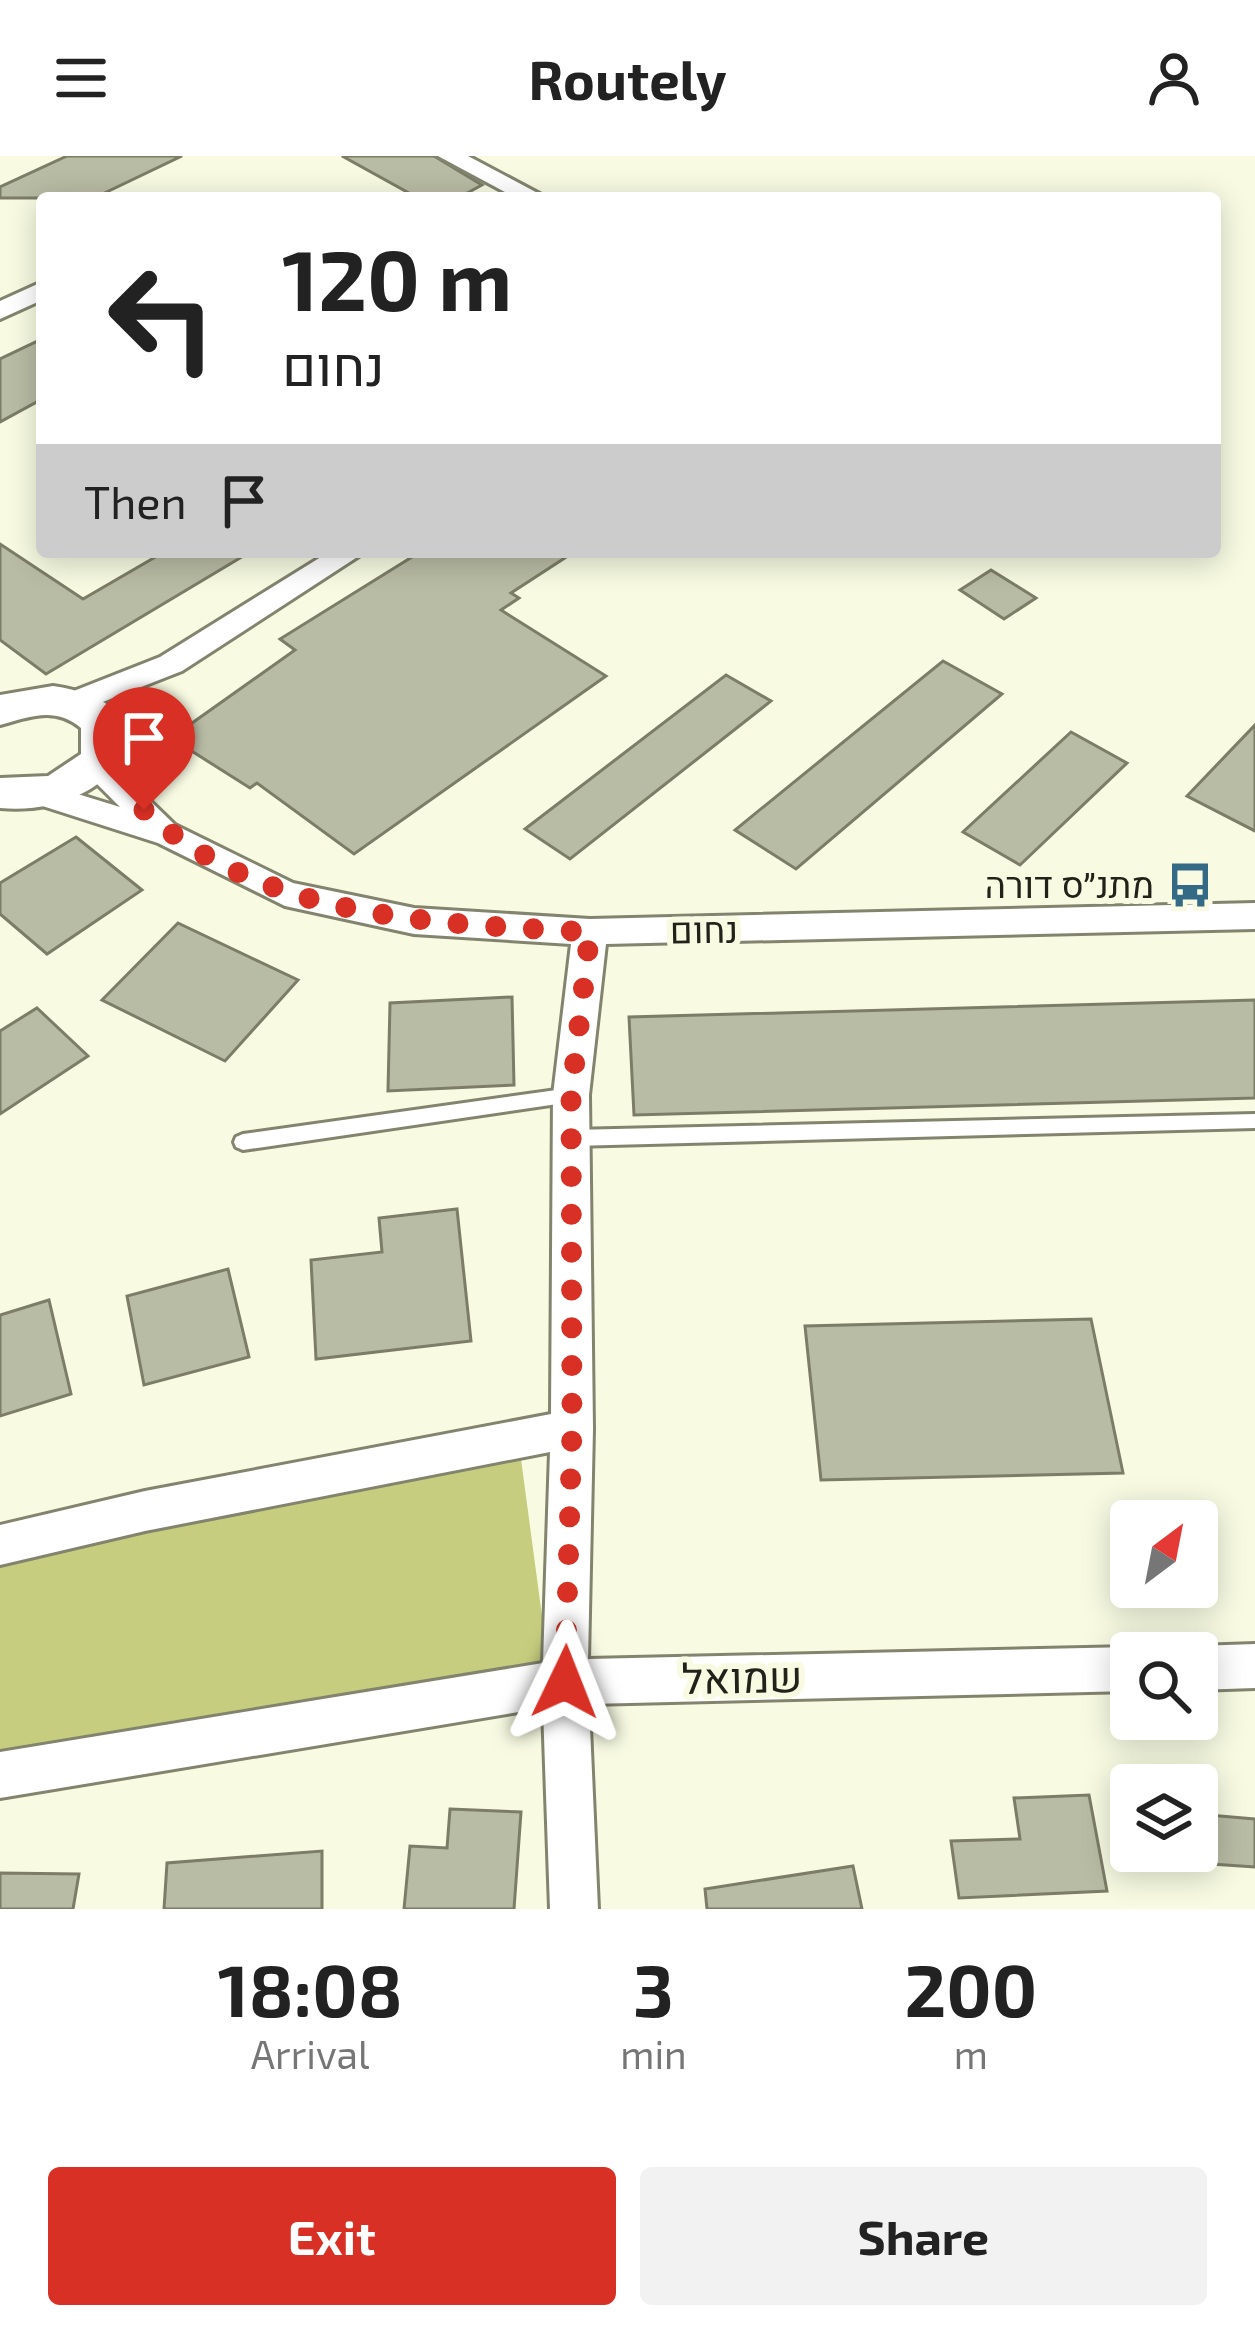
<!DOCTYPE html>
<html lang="en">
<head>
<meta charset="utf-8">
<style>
  :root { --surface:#fff; --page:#f2f2f2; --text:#222; --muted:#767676; --accent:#d93025 }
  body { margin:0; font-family:"Exo 2",Heebo,sans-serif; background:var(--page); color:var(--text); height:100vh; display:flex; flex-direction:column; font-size:45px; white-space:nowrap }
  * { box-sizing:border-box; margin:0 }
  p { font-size:39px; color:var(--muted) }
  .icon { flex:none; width:66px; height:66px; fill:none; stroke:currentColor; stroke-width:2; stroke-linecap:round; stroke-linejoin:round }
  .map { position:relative; height:1753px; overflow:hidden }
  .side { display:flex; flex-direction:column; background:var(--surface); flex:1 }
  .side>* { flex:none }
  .banner { position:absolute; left:36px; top:36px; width:1185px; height:366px; border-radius:12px; box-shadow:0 6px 30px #0003; background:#fff; color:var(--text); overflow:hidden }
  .needle { width:78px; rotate:32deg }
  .tools { position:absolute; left:1110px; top:1344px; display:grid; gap:24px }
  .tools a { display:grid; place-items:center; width:108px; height:108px; border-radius:12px; background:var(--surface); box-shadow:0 6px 30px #0003; font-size:60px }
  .pin { position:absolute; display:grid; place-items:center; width:102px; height:102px; color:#fff; margin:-123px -51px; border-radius:50% 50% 50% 0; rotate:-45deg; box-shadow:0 0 12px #0007 }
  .pin .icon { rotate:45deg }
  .me { position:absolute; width:132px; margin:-66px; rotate:2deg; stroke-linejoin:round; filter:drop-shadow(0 0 9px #0008) }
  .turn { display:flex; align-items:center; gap:42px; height:252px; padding:0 48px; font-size:54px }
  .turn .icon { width:156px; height:156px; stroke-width:2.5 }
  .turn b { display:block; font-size:84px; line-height:102px }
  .then { display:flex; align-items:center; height:114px; padding:0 48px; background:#0003; gap:24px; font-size:45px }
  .eta { display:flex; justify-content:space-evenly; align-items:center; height:204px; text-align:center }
  .eta b { font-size:72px; font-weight:700; line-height:84px }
  .action { display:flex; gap:24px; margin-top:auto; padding:24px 48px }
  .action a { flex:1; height:138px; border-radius:12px; background:var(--accent); color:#fff; font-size:48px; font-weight:700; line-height:138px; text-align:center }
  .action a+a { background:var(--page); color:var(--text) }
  header { display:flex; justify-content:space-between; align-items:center; height:156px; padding:0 48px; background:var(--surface); font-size:54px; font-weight:700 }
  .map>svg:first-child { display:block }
</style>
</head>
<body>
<header><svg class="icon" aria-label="menu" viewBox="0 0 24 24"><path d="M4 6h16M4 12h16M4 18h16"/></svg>Routely<svg class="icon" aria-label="person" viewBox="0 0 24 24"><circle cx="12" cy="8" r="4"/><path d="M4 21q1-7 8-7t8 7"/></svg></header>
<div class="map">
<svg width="1255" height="1753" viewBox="0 0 1255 1753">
  <rect width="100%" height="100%" fill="#f8fbe2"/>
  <path fill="#c7cd7e" d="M 521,1303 L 548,1505 L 79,1585 L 0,1606 L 0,1401 L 187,1361 Z"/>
  <g fill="#b9bca4" stroke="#7b7d67" stroke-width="3">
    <path d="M 67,0 L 182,0 L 94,42 L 0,42 L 0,31 Z"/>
    <path d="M 342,0 L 434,0 L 482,29 L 458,42 L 418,42 Z"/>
    <path d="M 42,183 L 42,243 L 0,266 L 0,203 Z"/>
    <path d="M 0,388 L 83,443 L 164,396 L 250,396 L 46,518 L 0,484 Z"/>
    <path d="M 420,396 L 574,396 L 511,437 L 519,442 L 501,454 L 606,520 L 354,698 L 257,627 L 250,632 L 171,582 L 295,494 L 280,483 Z"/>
    <path d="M 991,414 L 1036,442 L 1004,463 L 960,434 Z"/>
    <path d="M 943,505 L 1002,538 L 796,713 L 735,674 Z"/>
    <path d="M 726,519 L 771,545 L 570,703 L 525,673 Z"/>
    <path d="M 1255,569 L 1255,675 L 1187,640 Z"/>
    <path d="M 1071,576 L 1127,607 L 1020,709 L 963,676 Z"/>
    <path d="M 76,681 L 142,734 L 47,798 L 0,758 L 0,727 Z"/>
    <path d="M 178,767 L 298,824 L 225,905 L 102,844 Z"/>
    <path d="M 512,841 L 514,929 L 388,935 L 390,847 Z"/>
    <path d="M 1255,844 L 1255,942 L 634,959 L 629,861 Z"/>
    <path d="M 37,852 L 88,900 L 0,958 L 0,875 Z"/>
    <path d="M 457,1053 L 471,1185 L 316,1203 L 311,1104 L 382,1096 L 379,1062 Z"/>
    <path d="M 228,1113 L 249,1201 L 144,1229 L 127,1140 Z"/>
    <path d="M 49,1144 L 71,1238 L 0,1260 L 0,1159 Z"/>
    <path d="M 1091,1163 L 1123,1317 L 821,1324 L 805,1170 Z"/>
    <path d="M 1089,1639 L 1107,1735 L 959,1742 L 951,1685 L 1020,1683 L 1014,1642 Z"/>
    <path d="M 450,1653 L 521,1656 L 514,1753 L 404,1753 L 410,1690 L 447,1692 Z"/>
    <path d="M 1197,1658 L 1255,1663 L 1255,1711 L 1197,1707 Z"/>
    <path d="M 322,1695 L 322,1753 L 164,1753 L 167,1707 Z"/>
    <path d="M 853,1710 L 862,1753 L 707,1753 L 705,1733 Z"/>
    <path d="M 0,1717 L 79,1718 L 73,1753 L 0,1753 Z"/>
  </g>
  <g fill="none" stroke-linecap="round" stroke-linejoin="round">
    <g stroke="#82846e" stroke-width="6">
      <g id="lane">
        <path d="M 571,932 L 578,934 L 580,939 L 578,944 L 571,946 L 243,994 L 236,991 L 234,986 L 236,981 L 243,978 Z"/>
        <path d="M 1255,958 L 1255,972 L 572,990 L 565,987 L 563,982 L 565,977 L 572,974 Z"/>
      </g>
    </g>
    <g stroke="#82846e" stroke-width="6">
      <g id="street">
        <path d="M 438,0 L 468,0 L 547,42 L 516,42 Z"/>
        <path d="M 42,126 L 42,144 L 0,163 L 0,145 Z"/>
        <path d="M 329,396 L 365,396 L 182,515 L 72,558 L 61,554 L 56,547 L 61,540 L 160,501 Z"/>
        <path d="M 95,599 L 106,602 L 175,669 L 293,727 L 414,752 L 590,763 L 1255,747 L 1255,773 L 606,788 L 589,939 L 593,1273 L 588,1503 L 1131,1491 L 1146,1497 L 1131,1497 L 1131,1535 L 589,1548 L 598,1753 L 550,1753 L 543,1552 L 0,1642 L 0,1596 L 543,1507 L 550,1296 L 145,1375 L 0,1409 L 0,1369 L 145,1335 L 551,1258 L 553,939 L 571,788 L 414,778 L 285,750 L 158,687 L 30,646 L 26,638 L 30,630 L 42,627 L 120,651 L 79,610 L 84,602 Z"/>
        <path d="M 1255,1488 L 1255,1532 L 1197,1534 L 1197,1497 L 1181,1497 L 1197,1490 Z"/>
      </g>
    </g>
    <g stroke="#82846e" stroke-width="6">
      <path id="secondary" d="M 53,530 C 190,550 115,663 0,652 L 0,622 L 48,620 L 81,598 L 81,572 C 54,550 30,561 0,569 L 0,539 Z"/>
    </g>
    <use href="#lane" fill="#fff" fill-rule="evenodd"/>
    <use href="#street" fill="#fff" fill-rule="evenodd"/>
    <use href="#secondary" fill="#fff" fill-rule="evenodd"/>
  </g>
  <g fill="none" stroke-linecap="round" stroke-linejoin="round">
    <path stroke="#d93025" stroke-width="21" stroke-dasharray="0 37.8" d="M 144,654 C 264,765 437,767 590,776 L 571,939 L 572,1273 L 565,1526"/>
  </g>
  <defs>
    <g id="bus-bare" transform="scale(3.6)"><path d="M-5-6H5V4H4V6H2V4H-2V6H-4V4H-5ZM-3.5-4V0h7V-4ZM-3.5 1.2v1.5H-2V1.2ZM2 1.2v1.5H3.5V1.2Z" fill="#356a86" stroke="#f8fbe2" stroke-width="2.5" paint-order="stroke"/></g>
  </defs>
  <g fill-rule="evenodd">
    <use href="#bus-bare" x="1190" y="729"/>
  </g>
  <g text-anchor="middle" stroke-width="12" stroke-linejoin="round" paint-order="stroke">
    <g font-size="36" fill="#22221a" stroke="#f8fbe2" text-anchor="end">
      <text x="1154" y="742">מתנ״ס דורה</text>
    </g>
    <g font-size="36" fill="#22221a" stroke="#f8fbe2">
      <text transform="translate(704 774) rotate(-1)" y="13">נחום</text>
    </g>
    <g font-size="42" fill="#22221a" stroke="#f8fbe2">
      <text transform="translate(742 1522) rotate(-1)" y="15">שמואל</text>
    </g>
  </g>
</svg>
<div class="tools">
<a><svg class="needle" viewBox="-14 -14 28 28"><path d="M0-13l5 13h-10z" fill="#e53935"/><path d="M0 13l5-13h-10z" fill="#767676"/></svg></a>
<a><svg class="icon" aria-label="search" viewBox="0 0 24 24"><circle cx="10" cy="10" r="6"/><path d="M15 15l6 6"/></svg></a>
<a><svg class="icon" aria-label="layers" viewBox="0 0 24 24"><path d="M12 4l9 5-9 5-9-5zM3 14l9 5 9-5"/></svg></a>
</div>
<div class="pin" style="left:144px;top:654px;background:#d93025"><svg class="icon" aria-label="arrive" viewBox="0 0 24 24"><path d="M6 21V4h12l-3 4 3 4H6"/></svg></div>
<svg class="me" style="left:565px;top:1526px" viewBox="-20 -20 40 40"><path d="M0-17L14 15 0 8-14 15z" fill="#d93025" stroke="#fff" stroke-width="4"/></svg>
<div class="banner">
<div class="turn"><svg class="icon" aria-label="left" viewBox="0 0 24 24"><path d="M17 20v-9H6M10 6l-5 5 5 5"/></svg><div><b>120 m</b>נחום</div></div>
<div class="then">Then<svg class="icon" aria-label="arrive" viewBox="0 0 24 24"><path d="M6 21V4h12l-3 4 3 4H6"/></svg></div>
</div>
</div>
<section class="side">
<div class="eta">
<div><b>18:08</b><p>Arrival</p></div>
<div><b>3</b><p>min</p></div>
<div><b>200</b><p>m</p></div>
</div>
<div class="action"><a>Exit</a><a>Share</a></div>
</section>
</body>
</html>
